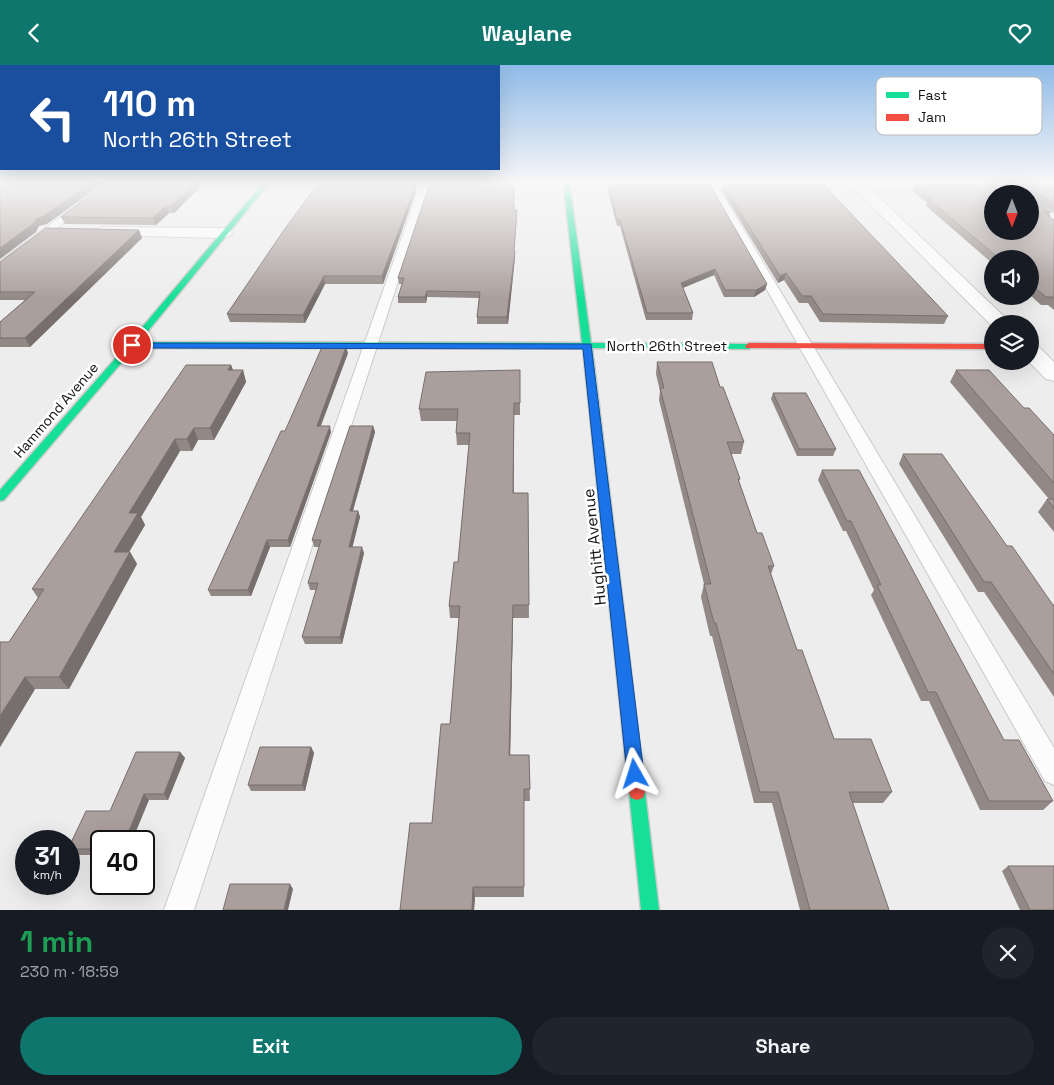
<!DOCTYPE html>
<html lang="en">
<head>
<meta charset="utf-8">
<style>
  :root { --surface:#171b24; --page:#20242c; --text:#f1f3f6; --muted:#9ea1a6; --accent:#0f766e }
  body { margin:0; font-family:"Space Grotesk",sans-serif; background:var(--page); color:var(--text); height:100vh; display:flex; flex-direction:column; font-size:19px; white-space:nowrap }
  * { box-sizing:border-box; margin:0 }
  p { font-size:16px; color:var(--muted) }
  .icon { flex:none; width:28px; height:28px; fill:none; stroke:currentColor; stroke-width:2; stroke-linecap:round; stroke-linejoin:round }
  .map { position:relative; height:845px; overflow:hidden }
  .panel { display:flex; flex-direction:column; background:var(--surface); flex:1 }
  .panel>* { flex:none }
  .hud { position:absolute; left:0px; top:0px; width:500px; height:105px; box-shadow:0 5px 20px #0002; background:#1a4fa0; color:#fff; overflow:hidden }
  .needle { width:32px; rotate:180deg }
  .tools { position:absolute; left:984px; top:120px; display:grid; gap:10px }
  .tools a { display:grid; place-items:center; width:55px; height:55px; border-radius:50%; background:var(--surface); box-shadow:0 5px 20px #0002; font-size:25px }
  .speed { position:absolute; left:15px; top:765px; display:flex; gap:10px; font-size:25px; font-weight:700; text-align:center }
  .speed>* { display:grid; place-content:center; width:65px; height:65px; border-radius:50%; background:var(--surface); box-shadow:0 5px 20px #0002; line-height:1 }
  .speed small { font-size:12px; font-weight:400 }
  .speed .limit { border:2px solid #111; border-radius:8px; background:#fff; color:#111 }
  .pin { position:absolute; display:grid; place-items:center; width:42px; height:42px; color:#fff; margin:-21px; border:2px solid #fff; border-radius:50%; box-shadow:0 1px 5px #0007 }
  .me { position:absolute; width:55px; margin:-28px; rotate:354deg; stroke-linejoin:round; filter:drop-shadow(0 0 4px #0008) }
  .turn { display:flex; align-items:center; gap:18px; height:105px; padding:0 20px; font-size:22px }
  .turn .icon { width:65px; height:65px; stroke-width:2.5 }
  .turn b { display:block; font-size:35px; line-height:42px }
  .round { display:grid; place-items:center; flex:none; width:52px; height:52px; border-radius:26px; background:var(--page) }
  .summary { display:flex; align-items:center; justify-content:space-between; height:85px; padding:0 20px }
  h1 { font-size:30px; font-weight:800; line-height:38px; color:#1e9e55 }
  .button { display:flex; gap:10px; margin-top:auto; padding:10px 20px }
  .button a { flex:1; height:58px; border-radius:30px; background:var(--accent); color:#fff; font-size:20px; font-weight:800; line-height:58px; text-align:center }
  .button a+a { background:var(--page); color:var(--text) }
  header { display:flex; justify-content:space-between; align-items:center; height:65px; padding:0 20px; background:var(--accent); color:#fff; font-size:22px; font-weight:800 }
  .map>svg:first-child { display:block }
</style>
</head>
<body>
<header><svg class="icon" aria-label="back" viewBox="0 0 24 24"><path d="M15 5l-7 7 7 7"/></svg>Waylane<svg class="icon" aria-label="heart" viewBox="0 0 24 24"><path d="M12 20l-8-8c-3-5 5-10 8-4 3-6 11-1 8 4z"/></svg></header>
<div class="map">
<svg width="1054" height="845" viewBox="0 0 1054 845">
  <rect width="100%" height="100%" fill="#ededed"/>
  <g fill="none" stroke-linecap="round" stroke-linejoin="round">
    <g stroke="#cacacb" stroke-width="2">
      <g id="lane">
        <path d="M 110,116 L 119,116 L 4,203 L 0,204 L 0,196 Z"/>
        <path d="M 264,118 L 339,118 L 343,121 L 339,124 L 261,123 L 260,121 Z"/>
        <path d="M 392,118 L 631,118 L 635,121 L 631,124 L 428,124 L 194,845 L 164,845 L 419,124 L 389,123 L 389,119 Z"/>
        <path d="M 746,118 L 749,119 L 749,123 L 719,124 L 1054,683 L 1054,720 L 1045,716 L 710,124 L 687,124 L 683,121 L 687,118 Z"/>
        <path d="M 802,118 L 936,119 L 940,122 L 936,125 L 799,123 L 799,119 Z"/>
        <path d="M 1030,134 L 1054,149 L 1054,156 L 1030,141 Z"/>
      </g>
    </g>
    <g stroke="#cacacb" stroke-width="2">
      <g id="street">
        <path d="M 847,116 L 862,116 L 1012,259 L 992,259 L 992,261 Z"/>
        <path d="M 103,162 L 224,163 L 230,165 L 232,168 L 230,171 L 224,173 L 97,170 L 95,167 L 97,164 Z"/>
        <path d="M 1030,280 L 1038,281 L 1054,297 L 1054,316 L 1046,314 L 1028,296 L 1030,296 Z"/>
      </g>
    </g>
    <g stroke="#cacacb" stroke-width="3">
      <g id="fast">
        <path d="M 265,116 L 271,116 L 139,277 L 582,278 L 563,116 L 569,116 L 591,278 L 752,279 L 753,281 L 749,284 L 592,283 L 626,564 L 624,568 L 619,570 L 614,568 L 612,564 L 583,283 L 134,283 L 4,435 L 0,436 L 0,425 L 129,278 Z"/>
        <path d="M 637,719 L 643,721 L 645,727 L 659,845 L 641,845 L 629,727 L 631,721 Z"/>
      </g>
    </g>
    <g stroke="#cacacb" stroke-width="3">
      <g id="jam">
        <path d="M 749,278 L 992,279 L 992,284 L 746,283 L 745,281 Z"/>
        <path d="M 619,558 L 624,560 L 626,564 L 645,727 L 643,733 L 637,735 L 631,733 L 629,727 L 612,564 L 614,560 Z"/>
      </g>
    </g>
    <use href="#lane" fill="#fcfcfc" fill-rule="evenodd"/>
    <use href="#street" fill="#fcfcfc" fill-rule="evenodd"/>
    <use href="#fast" fill="#16e098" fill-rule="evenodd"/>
    <use href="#jam" fill="#f24e42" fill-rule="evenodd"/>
  </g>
  <g fill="#928986">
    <path d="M 109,116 L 206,116 L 174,148 L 169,148 L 156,160 L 65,159 L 61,152 Z"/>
    <rect x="611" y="116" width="203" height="1"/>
    <path d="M 899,116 L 1054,116 L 1054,118 L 901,117 Z"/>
    <path d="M 416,119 L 416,126 L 383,219 L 325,219 L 305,258 L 230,257 L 227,249 Z"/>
    <path d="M 608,120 L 767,219 L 765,225 L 754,232 L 724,232 L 714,210 L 683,223 L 693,248 L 692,255 L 646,255 L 620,161 L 617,161 L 608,126 Z"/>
    <path d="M 723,120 L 948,251 L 944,259 L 820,257 L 808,238 L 799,238 L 784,215 L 778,218 L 722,126 Z"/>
    <path d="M 915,120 L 1054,120 L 1054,147 L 1032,135 L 1032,136 L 1051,147 L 1049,150 L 1050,151 L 1050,152 L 1054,155 L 1054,245 L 1048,240 L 1041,240 L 1030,230 L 1030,194 L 992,194 L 992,198 L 926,141 L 927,138 L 912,126 Z"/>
    <path d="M 514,145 L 517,150 L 514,186 L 515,192 L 508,259 L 477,259 L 477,252 L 479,233 L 427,232 L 426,238 L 398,238 L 398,232 L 402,219 L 399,219 L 398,213 Z"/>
    <path d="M 139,165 L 142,173 L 30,282 L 0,282 L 0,257 L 25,235 L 0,235 L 0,197 Z"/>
    <path d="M 348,288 L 321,361 L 331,367 L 290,482 L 270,482 L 251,531 L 211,531 L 208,525 L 285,366 Z"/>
    <path d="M 657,297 L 720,322 L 744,377 L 741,389 L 731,389 L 740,414 L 739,416 L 757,468 L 774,501 L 771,509 L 797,585 L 834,674 L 892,727 L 883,738 L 852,738 L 889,845 L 800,845 L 772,738 L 754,738 L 712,571 L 710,571 L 701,532 L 704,519 L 659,335 L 660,326 L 656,309 Z"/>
    <path d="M 231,300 L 233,305 L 243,305 L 246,317 L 214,375 L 198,375 L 192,386 L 180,386 L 141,452 L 145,460 L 129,487 L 130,487 L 137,499 L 69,624 L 35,624 L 0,682 L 0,577 L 9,577 L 38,533 L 32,524 Z"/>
    <path d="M 520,305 L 520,350 L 514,350 L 514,428 L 528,428 L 529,553 L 513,553 L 510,690 L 529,690 L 530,736 L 524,736 L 524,832 L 475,832 L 474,845 L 400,845 L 432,758 L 450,659 L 459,553 L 450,553 L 449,541 L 458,497 L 469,380 L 457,380 L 456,368 L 457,356 L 421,356 L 419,344 Z"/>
    <path d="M 956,305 L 1024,343 L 1054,370 L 1054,467 L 1038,447 L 1047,434 L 1049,434 L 950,317 Z"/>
    <path d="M 773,328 L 836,384 L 833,391 L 797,391 L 771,334 Z"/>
    <path d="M 373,361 L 375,367 L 353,446 L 358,446 L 360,452 L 352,482 L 364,488 L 342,579 L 305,579 L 302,572 L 316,525 L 310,525 L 308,518 L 319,482 L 314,482 L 312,475 Z"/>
    <path d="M 903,389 L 1007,481 L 1053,540 L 1054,540 L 1054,632 L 984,527 L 978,527 L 899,399 Z"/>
    <path d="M 822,405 L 1004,675 L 1053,736 L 1043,745 L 980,745 L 929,636 L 921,636 L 871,530 L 874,525 L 846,466 L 843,466 L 818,415 Z"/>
    <path d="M 311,682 L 314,688 L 305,726 L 251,726 L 248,720 Z"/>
    <path d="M 180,687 L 185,693 L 168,735 L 149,735 L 101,776 L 101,790 L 74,790 L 69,785 L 69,782 L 110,746 Z"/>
    <path d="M 1008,801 L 1054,845 L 1020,845 L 1002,806 Z"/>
  </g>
  <g fill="#776f6d">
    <path d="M 94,116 L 107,116 L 47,159 L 39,161 L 36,167 L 0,194 L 0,183 L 36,154 Z"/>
    <path d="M 197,116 L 206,116 L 174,148 L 171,141 Z"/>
    <path d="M 416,119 L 416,126 L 383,219 L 382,211 Z"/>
    <path d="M 166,141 L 169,148 L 156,160 L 153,153 Z"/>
    <path d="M 139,165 L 142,173 L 30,282 L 25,273 Z"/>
    <path d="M 515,186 L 515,192 L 508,259 L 507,252 Z"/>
    <path d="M 715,204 L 714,210 L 680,224 L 681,218 Z"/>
    <path d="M 786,208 L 784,215 L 778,218 L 780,211 Z"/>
    <path d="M 324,211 L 325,219 L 305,258 L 303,250 Z"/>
    <path d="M 767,219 L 765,225 L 754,232 L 756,225 Z"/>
    <path d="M 427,226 L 427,232 L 426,238 L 425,232 Z"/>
    <path d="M 346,282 L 348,288 L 318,367 L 317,361 Z"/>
    <path d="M 231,300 L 235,311 L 228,305 Z"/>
    <path d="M 243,305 L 246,317 L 214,375 L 210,363 Z"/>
    <path d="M 330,361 L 331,367 L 290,482 L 288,475 Z"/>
    <path d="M 373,361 L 375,367 L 351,452 L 350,446 Z"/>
    <path d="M 194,363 L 198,375 L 192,386 L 187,374 Z"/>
    <path d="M 175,374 L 180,386 L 141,452 L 145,460 L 122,499 L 114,487 L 129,448 Z"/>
    <path d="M 358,446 L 360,452 L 351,488 L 349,482 Z"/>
    <path d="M 267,475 L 270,482 L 251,531 L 248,525 Z"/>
    <path d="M 362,482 L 364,488 L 342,579 L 340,572 Z"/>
    <path d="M 130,487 L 137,499 L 69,624 L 59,612 Z"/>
    <path d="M 513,540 L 513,553 L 510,701 L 509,690 Z"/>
    <path d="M 25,612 L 35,624 L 0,682 L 0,651 Z"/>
    <path d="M 311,682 L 314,688 L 305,726 L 302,720 Z"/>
    <path d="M 180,687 L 185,693 L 168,735 L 164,729 Z"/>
    <path d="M 144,729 L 149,735 L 132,776 L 125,776 Z"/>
    <path d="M 290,819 L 293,824 L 288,845 L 284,845 Z"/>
    <path d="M 473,822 L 475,832 L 474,845 L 472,845 Z"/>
  </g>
  <g fill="#aa9f9c" stroke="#776f6d" fill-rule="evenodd">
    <path d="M 6,116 L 94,116 L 44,151 L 36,154 L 33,159 L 0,183 L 0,119 Z"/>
    <path d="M 109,116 L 197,116 L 171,141 L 166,141 L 153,153 L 61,152 Z"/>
    <path d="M 318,119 L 416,119 L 382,211 L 324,211 L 303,250 L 227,249 L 284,165 Z"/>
    <path d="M 608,120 L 710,120 L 767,219 L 756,225 L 725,225 L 715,204 L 681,218 L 693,248 L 647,248 L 620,155 L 617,155 Z"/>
    <path d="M 723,120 L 824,120 L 948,251 L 823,249 L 811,231 L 802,231 L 786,208 L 780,211 Z"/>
    <path d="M 915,120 L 1054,120 L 1054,138 L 1032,126 L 1032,136 L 1051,147 L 1044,147 L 1050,151 L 1048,151 L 1054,155 L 1054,233 L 1052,232 L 1046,232 L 1030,219 L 1030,194 L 1000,194 L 928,134 L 933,134 ZM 992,129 L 1030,129 L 1030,166 L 992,166 Z"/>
    <path d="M 429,121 L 514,121 L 514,145 L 517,145 L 514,186 L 515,186 L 507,252 L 477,252 L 480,227 L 427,226 L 425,232 L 398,232 L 404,213 L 398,213 Z"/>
    <path d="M 46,163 L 139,165 L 25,273 L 0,273 L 0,257 L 35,227 L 0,227 L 0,197 Z"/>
    <path d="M 322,282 L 346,282 L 317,361 L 330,361 L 288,475 L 267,475 L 248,525 L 208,525 L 281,366 L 285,366 Z"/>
    <path d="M 657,297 L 712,297 L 720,322 L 723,322 L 744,377 L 727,377 L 740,414 L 738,414 L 757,468 L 762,468 L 774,501 L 768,501 L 797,585 L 802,585 L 834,674 L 871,674 L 892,727 L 849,727 L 889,845 L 810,845 L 778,727 L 760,727 L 716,558 L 714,558 L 704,519 L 711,519 L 660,323 L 664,323 Z"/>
    <path d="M 186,300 L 231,300 L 228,305 L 243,305 L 210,363 L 194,363 L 187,374 L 175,374 L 129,448 L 138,448 L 114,487 L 130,487 L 59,612 L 25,612 L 0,651 L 0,577 L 9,577 L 44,524 L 32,524 Z"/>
    <path d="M 520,305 L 520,338 L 514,338 L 513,428 L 528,428 L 529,540 L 513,540 L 509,690 L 529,690 L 530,724 L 524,724 L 524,822 L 473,822 L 472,845 L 400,845 L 410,758 L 432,758 L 441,659 L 450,659 L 460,541 L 449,541 L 454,497 L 458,497 L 470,368 L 456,368 L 458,344 L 419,344 L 426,307 Z"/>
    <path d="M 956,305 L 989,305 L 1024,343 L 1029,343 L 1054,370 L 1054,418 Z"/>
    <path d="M 773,328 L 806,328 L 836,384 L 799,384 Z"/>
    <path d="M 350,361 L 373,361 L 350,446 L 358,446 L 349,482 L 362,482 L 340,572 L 302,572 L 318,518 L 308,518 L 321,475 L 312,475 Z"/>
    <path d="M 903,389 L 942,389 L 1007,481 L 1012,481 L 1053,540 L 1054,540 L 1054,609 L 991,517 L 984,517 Z"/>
    <path d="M 822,405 L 859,405 L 1004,675 L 1019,675 L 1053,736 L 989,736 L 936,627 L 928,627 L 877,520 L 881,520 L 851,456 L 847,456 Z"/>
    <path d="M 1047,434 L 1054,434 L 1054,443 Z"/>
    <path d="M 260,682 L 311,682 L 302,720 L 248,720 Z"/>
    <path d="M 136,687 L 180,687 L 164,729 L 144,729 L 125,776 L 101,776 L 101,784 L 69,784 L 69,782 L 86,746 L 110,746 Z"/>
    <path d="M 1008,801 L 1054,801 L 1054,845 L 1030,845 Z"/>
    <path d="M 230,819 L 290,819 L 284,845 L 223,845 Z"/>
  </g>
  <linearGradient id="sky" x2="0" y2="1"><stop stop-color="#8fbbe8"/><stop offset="0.5" stop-color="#f7f7f7"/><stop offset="1" stop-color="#f7f7f7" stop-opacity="0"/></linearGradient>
  <rect width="1054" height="234" fill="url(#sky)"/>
  <path fill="#1a73e8" stroke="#114b97" d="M 129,278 L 591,279 L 644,709 L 641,715 L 635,717 L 629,715 L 627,709 L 583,284 L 132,283 L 129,282 Z"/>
  <g text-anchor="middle" stroke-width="5" stroke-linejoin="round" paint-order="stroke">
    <g font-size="14" fill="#141415" stroke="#fff">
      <text x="667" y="286">North 26th Street</text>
      <text transform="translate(56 345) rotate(-49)" y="5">Hammond Avenue</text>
    </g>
    <g font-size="16" fill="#141415" stroke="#fff">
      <text transform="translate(594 482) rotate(-96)" y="6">Hughitt Avenue</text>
    </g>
  </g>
  <rect x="876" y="12" width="166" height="58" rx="8" fill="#fff" stroke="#b8b8b9" stroke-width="1"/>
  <rect x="886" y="27" width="23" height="6" fill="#16e098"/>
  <rect x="886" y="49" width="23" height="7" fill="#f24e42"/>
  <g font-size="14" fill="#141415">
    <text x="918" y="35">Fast</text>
    <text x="918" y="57">Jam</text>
  </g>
</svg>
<div class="tools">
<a><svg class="needle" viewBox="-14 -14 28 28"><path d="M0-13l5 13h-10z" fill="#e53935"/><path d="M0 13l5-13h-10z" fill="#9ea1a6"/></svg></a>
<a><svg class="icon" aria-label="sound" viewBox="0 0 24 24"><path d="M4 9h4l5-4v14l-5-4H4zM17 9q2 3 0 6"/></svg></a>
<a><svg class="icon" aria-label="layers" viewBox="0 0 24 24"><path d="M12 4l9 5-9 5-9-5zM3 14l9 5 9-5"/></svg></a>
</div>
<div class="speed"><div>31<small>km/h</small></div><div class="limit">40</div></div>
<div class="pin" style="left:132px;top:280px;background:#d93025"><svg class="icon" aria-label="arrive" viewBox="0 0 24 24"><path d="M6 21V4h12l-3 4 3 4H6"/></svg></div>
<svg class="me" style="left:635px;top:709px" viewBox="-20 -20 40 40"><path d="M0-17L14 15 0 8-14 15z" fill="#1a73e8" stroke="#fff" stroke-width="4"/></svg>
<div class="hud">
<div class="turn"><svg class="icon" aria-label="left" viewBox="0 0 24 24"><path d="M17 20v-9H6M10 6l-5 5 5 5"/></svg><div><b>110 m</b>North 26th Street</div></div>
</div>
</div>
<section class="panel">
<div class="summary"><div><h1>1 min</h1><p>230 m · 18:59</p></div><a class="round"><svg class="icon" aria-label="close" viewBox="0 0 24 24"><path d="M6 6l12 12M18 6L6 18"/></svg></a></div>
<div class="button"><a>Exit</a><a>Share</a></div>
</section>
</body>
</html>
